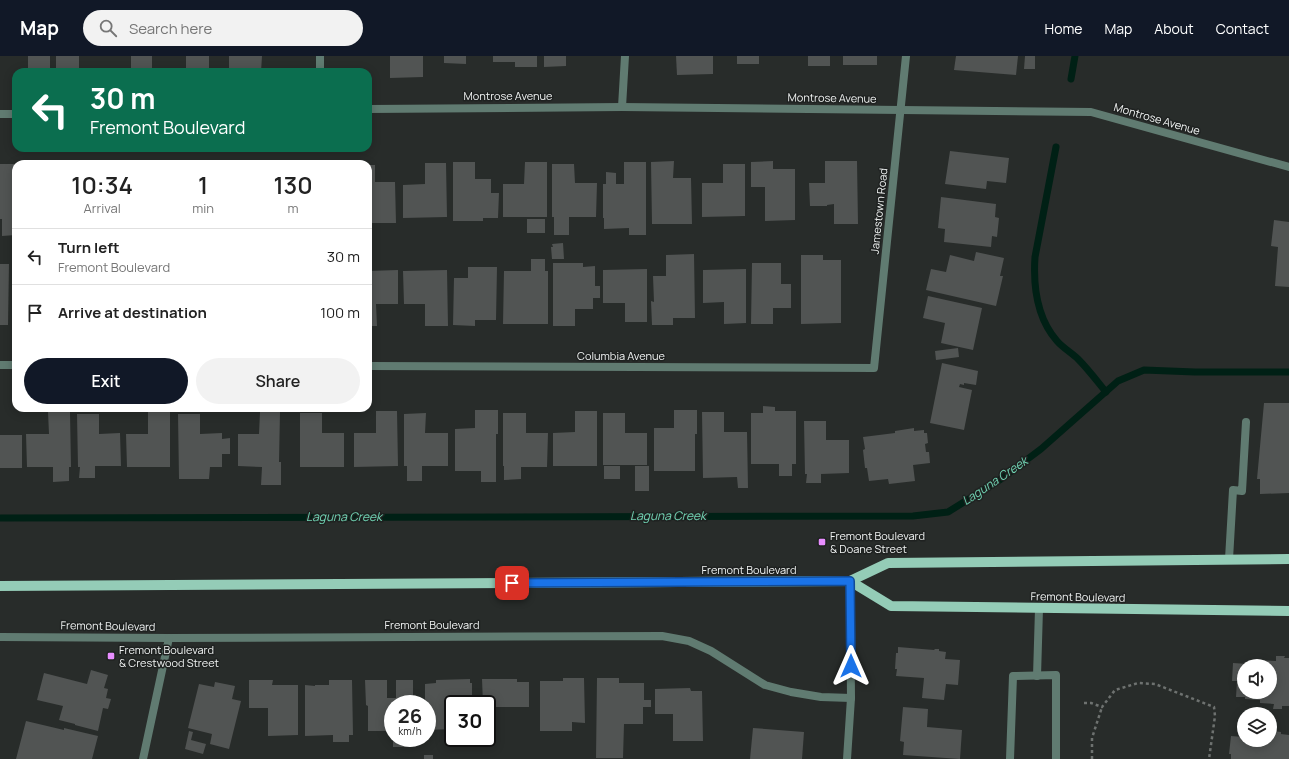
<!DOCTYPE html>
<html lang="en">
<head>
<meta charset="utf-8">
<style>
  :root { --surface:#fff; --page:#f2f2f2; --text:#222; --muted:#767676; --line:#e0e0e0; --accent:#111827 }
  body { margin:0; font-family:Manrope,sans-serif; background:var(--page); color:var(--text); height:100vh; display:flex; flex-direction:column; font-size:15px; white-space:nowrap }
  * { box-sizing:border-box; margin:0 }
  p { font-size:13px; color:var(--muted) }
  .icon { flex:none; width:22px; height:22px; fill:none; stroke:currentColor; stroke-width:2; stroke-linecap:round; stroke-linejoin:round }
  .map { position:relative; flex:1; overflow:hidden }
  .drawer { position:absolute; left:12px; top:104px; width:360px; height:252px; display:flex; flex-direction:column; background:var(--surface); border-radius:12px; box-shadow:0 2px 10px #0003 }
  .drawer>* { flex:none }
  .top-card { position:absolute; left:12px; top:12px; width:360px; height:84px; border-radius:12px; box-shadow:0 2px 10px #0003; background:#0b6e4f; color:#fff; overflow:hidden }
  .tools { position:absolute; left:1237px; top:603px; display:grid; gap:8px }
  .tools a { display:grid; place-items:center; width:40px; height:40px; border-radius:50%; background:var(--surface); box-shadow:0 2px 10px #0003; font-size:20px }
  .speed { position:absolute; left:384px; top:639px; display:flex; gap:8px; font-size:20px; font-weight:700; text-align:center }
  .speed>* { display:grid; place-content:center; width:52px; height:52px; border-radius:50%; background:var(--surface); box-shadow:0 2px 10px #0003; line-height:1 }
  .speed small { font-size:10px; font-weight:400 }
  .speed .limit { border:2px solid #111; border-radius:6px; background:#fff; color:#111 }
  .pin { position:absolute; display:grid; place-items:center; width:34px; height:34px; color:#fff; margin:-17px; border-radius:8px; box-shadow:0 2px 6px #0006 }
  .me { position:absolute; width:44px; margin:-22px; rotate:0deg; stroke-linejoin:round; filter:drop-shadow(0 0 3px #0008) }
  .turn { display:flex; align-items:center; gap:14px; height:84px; padding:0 12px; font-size:18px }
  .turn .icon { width:52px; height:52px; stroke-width:2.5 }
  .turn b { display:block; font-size:28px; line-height:34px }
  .eta { display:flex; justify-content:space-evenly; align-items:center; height:68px; text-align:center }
  .eta b { font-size:24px; font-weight:600; line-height:28px }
  .button { display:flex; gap:8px; margin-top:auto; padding:8px 12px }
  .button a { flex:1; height:46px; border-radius:24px; background:var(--accent); color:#fff; font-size:16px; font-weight:600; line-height:46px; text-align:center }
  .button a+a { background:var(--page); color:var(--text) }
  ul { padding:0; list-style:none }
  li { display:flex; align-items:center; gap:12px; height:56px; padding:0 12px; border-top:1px solid var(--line) }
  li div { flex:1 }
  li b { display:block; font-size:15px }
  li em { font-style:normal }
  header { display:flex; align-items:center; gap:24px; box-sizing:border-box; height:56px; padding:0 20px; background:var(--accent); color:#fff }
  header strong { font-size:19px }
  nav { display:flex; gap:22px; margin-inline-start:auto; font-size:14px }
  .search { width:280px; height:36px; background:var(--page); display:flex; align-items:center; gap:10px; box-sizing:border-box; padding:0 14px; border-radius:22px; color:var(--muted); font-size:15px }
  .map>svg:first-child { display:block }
</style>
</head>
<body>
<header>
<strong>Map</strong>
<div class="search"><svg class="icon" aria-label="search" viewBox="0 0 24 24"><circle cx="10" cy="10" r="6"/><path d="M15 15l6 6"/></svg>Search here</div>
<nav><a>Home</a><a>Map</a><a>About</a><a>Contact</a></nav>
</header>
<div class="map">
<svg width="1289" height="703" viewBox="0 0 1289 703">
  <rect width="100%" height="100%" fill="#282c2a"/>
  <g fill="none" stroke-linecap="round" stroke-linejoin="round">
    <g stroke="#002015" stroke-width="7">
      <path d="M 1071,23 L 1075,0"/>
      <path d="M 1056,91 L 1035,201 C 1033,231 1037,262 1057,285 C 1063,292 1072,297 1078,303 C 1088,313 1097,325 1106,336"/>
      <path d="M 0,462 L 913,460 L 948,456 L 1001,423 L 1041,393 L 1118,325 L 1144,314 L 1195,316 L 1289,316"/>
    </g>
  </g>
  <g fill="#515453" fill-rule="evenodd">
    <rect x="28" y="0" width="22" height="13"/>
    <rect x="56" y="0" width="23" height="12"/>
    <rect x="131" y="0" width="21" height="12"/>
    <path d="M 186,0 L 209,0 L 209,12 L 186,13 Z"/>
    <path d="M 229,0 L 262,0 L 261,16 L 229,16 Z"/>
    <path d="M 390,0 L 423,0 L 423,21 L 390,22 Z"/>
    <path d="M 444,0 L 466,0 L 466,8 L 444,7 Z"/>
    <path d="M 493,0 L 537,0 L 537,11 L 515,11 L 515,6 L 493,6 Z"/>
    <path d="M 544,0 L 566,0 L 566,10 L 544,11 Z"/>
    <path d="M 676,0 L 713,0 L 713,18 L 677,19 Z"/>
    <rect x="737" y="0" width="22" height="8"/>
    <rect x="808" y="0" width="22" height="10"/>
    <rect x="843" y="0" width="34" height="9"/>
    <path d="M 956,0 L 1018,0 L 1016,19 L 954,14 Z"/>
    <path d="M 1025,0 L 1035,0 L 1035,13 L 1024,13 Z"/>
    <path d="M 950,95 L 1009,102 L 1006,127 L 987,125 L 986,133 L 945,128 Z"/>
    <rect x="77" y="104" width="25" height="4"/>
    <path d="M 674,105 L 673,122 L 691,122 L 692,168 L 652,168 L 651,106 Z"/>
    <path d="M 773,105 L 773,113 L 795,113 L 795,164 L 765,165 L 765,131 L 751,131 L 751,106 Z"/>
    <path d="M 825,105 L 857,105 L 858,168 L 834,168 L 834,148 L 827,149 L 827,150 L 810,150 L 809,127 L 825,127 Z"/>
    <path d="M 453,106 L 475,106 L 475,123 L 491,123 L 491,137 L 499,137 L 498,162 L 483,162 L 483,165 L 453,165 Z"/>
    <path d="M 525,106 L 547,106 L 547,161 L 503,161 L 503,128 L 524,128 Z"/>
    <path d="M 624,106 L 646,106 L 646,179 L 629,179 L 629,172 L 604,173 L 604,162 L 603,162 L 603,128 L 606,128 L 606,116 L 616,117 L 616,128 L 624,128 Z"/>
    <path d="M 425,107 L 446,107 L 447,161 L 403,162 L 403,129 L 425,128 Z"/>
    <path d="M 0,108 L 16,108 L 16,179 L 2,180 L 2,163 L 0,163 Z"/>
    <path d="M 552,108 L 574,108 L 575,127 L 597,127 L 596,161 L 569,161 L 569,179 L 554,179 L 554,161 L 552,161 Z"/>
    <path d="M 723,108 L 745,108 L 745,160 L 702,161 L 702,127 L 723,127 Z"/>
    <path d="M 368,109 L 375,109 L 375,126 L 395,126 L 396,167 L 368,167 Z"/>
    <path d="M 941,141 L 996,148 L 995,161 L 999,162 L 997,181 L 992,180 L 991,191 L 944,186 L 945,173 L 938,172 Z"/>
    <rect x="527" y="163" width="18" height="14"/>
    <path d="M 1274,164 L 1289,166 L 1289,231 L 1275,230 L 1278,191 L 1271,190 Z"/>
    <path d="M 563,187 L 564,203 L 552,203 L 551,191 L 553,191 L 552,188 Z"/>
    <path d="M 976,196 L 1004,202 L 1000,220 L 1003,220 L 996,250 L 926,234 L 931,213 L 946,216 L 950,199 L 974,205 Z"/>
    <path d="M 694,198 L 695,262 L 673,262 L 673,269 L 652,269 L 651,245 L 654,246 L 653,220 L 666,220 L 666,199 Z"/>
    <path d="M 801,199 L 823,199 L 823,204 L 841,204 L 841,267 L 801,268 Z"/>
    <path d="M 531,203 L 545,203 L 545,215 L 548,215 L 548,268 L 503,268 L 504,215 L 531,215 Z"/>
    <path d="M 553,207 L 583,207 L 583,211 L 595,210 L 595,230 L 600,230 L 600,242 L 593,242 L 593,253 L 575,253 L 575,270 L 553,270 Z"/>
    <path d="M 752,207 L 781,207 L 781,228 L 791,228 L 791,252 L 773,252 L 773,268 L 751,268 Z"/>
    <path d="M 0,208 L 9,208 L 8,269 L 0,269 Z"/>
    <path d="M 468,211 L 497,211 L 496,264 L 475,264 L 475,270 L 453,269 L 454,222 L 468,222 Z"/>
    <path d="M 647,213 L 647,266 L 625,266 L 625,247 L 603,247 L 603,214 Z"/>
    <path d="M 746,213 L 746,267 L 724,268 L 724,246 L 703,247 L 703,214 Z"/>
    <path d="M 398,214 L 398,248 L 376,248 L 377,270 L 368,270 L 368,215 Z"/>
    <path d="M 447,214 L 448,270 L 425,270 L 425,248 L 404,248 L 403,215 Z"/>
    <path d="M 16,228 L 16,267 L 15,267 L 14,229 Z"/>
    <path d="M 928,240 L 982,252 L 973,294 L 941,287 L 945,267 L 923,262 Z"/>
    <path d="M 958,292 L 959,301 L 936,304 L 935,295 Z"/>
    <path d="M 942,307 L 978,315 L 976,329 L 964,327 L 964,329 L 960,328 L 959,331 L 972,334 L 964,374 L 930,367 Z"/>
    <path d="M 1264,347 L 1289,347 L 1289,437 L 1260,438 L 1260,423 L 1257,423 Z"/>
    <path d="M 763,350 L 775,351 L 775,355 L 796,355 L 796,408 L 792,408 L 792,420 L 779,420 L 779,408 L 751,408 L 751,357 L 763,357 Z"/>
    <path d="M 475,354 L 498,354 L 498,378 L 496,378 L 496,426 L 481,426 L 481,415 L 455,415 L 455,373 L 475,372 Z"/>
    <path d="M 674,354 L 697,354 L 697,378 L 695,378 L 695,415 L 654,415 L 654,372 L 674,372 Z"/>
    <path d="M 376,355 L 397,355 L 398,410 L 354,411 L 354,377 L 376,377 Z"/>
    <path d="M 575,355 L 597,355 L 597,410 L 553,410 L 553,377 L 575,376 Z"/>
    <path d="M 48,356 L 70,356 L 71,411 L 69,411 L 69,425 L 53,426 L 53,411 L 27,411 L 26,378 L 49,378 Z"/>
    <path d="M 148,356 L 170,356 L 170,411 L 127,411 L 126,378 L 148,378 Z"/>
    <path d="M 260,356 L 280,356 L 279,406 L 281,406 L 281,429 L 261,429 L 262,411 L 238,410 L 238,378 L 259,378 Z"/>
    <path d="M 702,356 L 724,356 L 724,376 L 747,376 L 748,432 L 738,432 L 737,421 L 703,422 Z"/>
    <path d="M 300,357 L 322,357 L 322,377 L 344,377 L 344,411 L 300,411 Z"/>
    <path d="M 426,357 L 425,377 L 448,377 L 448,410 L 422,410 L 422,425 L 407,425 L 407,410 L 404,410 L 404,358 Z"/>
    <path d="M 503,357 L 526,357 L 526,377 L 548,377 L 547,411 L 521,411 L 521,423 L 504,424 L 504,410 L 503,410 Z"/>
    <path d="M 603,357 L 625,357 L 625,377 L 647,377 L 647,409 L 603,409 Z"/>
    <path d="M 77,358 L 99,358 L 99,378 L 120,377 L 121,410 L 95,410 L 95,422 L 79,422 L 80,411 L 78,411 Z"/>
    <path d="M 178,358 L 200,358 L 200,378 L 222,377 L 222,383 L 230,382 L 230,398 L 222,398 L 222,411 L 210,411 L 209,423 L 179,423 Z"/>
    <path d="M 804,365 L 826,365 L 826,384 L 849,384 L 849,417 L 821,418 L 821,427 L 806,427 L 807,418 L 805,418 Z"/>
    <path d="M 914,372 L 914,375 L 924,374 L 924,377 L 927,377 L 928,387 L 925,388 L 926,396 L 929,396 L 930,407 L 913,409 L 915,425 L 889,428 L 888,423 L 869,425 L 867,412 L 865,412 L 863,394 L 865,393 L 863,381 L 895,377 L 895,375 Z"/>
    <rect x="0" y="379" width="22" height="33"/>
    <rect x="604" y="410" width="16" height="13"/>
    <rect x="635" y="410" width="14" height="25"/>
    <path d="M 898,591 L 934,594 L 935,593 L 939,593 L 939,595 L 946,596 L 945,603 L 960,604 L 958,629 L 946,628 L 944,644 L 922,642 L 924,622 L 896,620 L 897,613 L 895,613 L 896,597 L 898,597 Z"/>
    <path d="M 1276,600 L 1285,600 L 1284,602 L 1289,602 L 1289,650 L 1282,650 L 1282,653 L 1273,653 L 1274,648 L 1260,647 L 1260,644 L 1245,643 L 1245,641 L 1236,641 L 1237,625 L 1232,625 L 1233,607 L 1248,608 L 1248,604 L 1276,605 ZM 1244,610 L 1270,610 L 1270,636 L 1244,636 Z"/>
    <path d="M 91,614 L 108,619 L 104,632 L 108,633 L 106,642 L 111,643 L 108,653 L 103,652 L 98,675 L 75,669 L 75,668 L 59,664 L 63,650 L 37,644 L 44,617 L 87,628 Z"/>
    <path d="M 563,622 L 584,622 L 585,667 L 572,666 L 572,675 L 540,675 L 540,625 L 563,625 Z"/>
    <path d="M 597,622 L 619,622 L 619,627 L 644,627 L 644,644 L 651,644 L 651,651 L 643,651 L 643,668 L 624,668 L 623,702 L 596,702 Z"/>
    <path d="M 470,623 L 470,627 L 472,627 L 472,648 L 453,648 L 453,673 L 427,674 L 427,648 L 425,648 L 425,628 L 436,627 L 436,624 Z"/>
    <path d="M 482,623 L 517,623 L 517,626 L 529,626 L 529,651 L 487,651 L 487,648 L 483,648 Z"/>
    <path d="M 249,624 L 273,624 L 272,629 L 298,629 L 298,679 L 268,680 L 268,652 L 249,652 Z"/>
    <path d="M 329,624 L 352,624 L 353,679 L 349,679 L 349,686 L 333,686 L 333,679 L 305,680 L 305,629 L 315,630 L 315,629 L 329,629 Z"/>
    <path d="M 365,624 L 387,624 L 387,642 L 396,642 L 396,624 L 413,624 L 413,648 L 393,648 L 393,675 L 368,675 L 368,650 L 366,649 Z"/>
    <path d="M 215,626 L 235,630 L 232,643 L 241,645 L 229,693 L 210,688 L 212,678 L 188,672 L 199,628 L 214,631 Z"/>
    <path d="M 690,632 L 691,635 L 702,635 L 703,685 L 673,685 L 673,658 L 655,658 L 655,633 Z"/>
    <path d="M 903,651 L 928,653 L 927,671 L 962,674 L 960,703 L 903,699 L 904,686 L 900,685 Z"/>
    <path d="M 26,665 L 64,674 L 64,672 L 98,680 L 92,703 L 16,703 Z"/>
    <path d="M 753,672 L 804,676 L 802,703 L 750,703 Z"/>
    <path d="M 189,675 L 193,676 L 191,684 L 206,688 L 203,698 L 185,693 Z"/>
    <path d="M 1273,675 L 1281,676 L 1281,678 L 1289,679 L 1289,703 L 1231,703 L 1231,698 L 1229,698 L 1231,680 L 1244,681 L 1244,684 L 1270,684 L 1270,679 L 1272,680 Z"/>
    <rect x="393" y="682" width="20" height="9"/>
    <rect x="424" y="699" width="9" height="4"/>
  </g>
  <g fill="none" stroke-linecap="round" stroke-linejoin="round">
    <g stroke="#6e7270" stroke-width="2.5" stroke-dasharray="3 3" stroke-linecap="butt">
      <path d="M 1084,647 L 1091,647 L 1102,651 L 1115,634 L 1138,627 L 1155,628 L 1214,651 L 1215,660 L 1209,703"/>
      <path d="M 1092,703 L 1092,682 L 1102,651"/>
    </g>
    <g stroke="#607b71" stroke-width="8">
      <path d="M 1229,503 L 1233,434 L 1242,435 L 1246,366"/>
      <path d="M 1037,620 L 1039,553"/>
      <path d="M 1010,703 L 1013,620 L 1056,619 L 1056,703"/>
    </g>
    <g stroke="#607b71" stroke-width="8">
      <path d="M 320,16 L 320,0"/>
      <path d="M 622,51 L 625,0"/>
      <path d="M 368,53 L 622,51 L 1091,56 L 1289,111"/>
      <path d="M 0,58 L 16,58"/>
      <path d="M 0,309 L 16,309"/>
      <path d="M 368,310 L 874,312 L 906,0"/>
      <path d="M 0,581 L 169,582 L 662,580 L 689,585 L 711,595 L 765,629 L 791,636 L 821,641 L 851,642"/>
      <path d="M 143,703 L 169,582"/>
      <path d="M 847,703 L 851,642 L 850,525"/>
    </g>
    <g stroke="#94ccb7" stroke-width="10">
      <path d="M 850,525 L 891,550 L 1289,555"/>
      <path d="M 0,530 L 850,525 L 888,507 L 1289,503"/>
    </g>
  </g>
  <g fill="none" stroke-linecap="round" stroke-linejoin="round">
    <g stroke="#114b97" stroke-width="10">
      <path id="route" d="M 512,527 L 850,525 L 851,610"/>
    </g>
    <use href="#route" stroke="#1a73e8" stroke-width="7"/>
  </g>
  <g fill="#e88eff" stroke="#1f2221" stroke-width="1.5">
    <rect x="818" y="482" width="8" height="8" rx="2"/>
    <rect x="107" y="596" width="8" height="8" rx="2"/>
  </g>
  <g text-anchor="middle" stroke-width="3" stroke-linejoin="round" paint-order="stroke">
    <g font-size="11" fill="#f0f3f2" stroke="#1f2221">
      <text x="508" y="44">Montrose Avenue</text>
      <text transform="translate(832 42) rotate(1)" y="4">Montrose Avenue</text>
      <text transform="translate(1157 63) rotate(16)" y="4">Montrose Avenue</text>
      <text transform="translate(879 155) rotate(-84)" y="4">Jamestown Road</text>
      <text x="621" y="304">Columbia Avenue</text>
      <text x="749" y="518">Fremont Boulevard</text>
      <text transform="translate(1078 541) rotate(1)" y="4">Fremont Boulevard</text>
      <text x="432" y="573">Fremont Boulevard</text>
      <text transform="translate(108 570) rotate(1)" y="4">Fremont Boulevard</text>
    </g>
    <g font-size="11" fill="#f0f3f2" stroke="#1f2221" text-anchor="start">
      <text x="830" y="484">Fremont Boulevard<tspan x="830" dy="13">&amp; Doane Street</tspan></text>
      <text x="119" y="598">Fremont Boulevard<tspan x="119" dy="13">&amp; Crestwood Street</tspan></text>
    </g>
    <g font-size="12" font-style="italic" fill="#71d5b4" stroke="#1f2221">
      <text transform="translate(995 425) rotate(-34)" y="4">Laguna Creek</text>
      <text x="668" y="464">Laguna Creek</text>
      <text x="344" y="465">Laguna Creek</text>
    </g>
  </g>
</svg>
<div class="tools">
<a><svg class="icon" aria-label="sound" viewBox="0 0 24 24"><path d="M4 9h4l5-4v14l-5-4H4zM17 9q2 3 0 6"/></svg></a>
<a><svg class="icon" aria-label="layers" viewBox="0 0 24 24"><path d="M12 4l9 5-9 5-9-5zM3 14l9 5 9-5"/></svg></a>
</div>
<div class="speed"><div>26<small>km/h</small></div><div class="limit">30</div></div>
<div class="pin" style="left:512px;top:527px;background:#d93025"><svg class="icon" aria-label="arrive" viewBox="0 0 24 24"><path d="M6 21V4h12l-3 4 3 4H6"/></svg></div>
<svg class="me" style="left:851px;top:610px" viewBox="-20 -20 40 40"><path d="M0-17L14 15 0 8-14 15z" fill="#1a73e8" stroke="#fff" stroke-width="4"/></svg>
<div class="top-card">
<div class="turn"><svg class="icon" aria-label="left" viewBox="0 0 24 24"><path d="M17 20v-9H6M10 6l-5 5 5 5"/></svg><div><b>30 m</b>Fremont Boulevard</div></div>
</div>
<section class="drawer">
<div class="eta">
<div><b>10:34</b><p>Arrival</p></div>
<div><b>1</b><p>min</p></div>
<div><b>130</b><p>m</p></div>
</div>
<ul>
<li><svg class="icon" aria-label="left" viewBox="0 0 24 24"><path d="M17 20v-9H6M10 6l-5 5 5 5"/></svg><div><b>Turn left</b><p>Fremont Boulevard</p></div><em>30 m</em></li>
<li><svg class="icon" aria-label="arrive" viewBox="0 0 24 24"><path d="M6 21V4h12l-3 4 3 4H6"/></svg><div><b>Arrive at destination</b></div><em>100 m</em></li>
</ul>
<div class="button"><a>Exit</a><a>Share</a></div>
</section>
</div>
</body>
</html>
